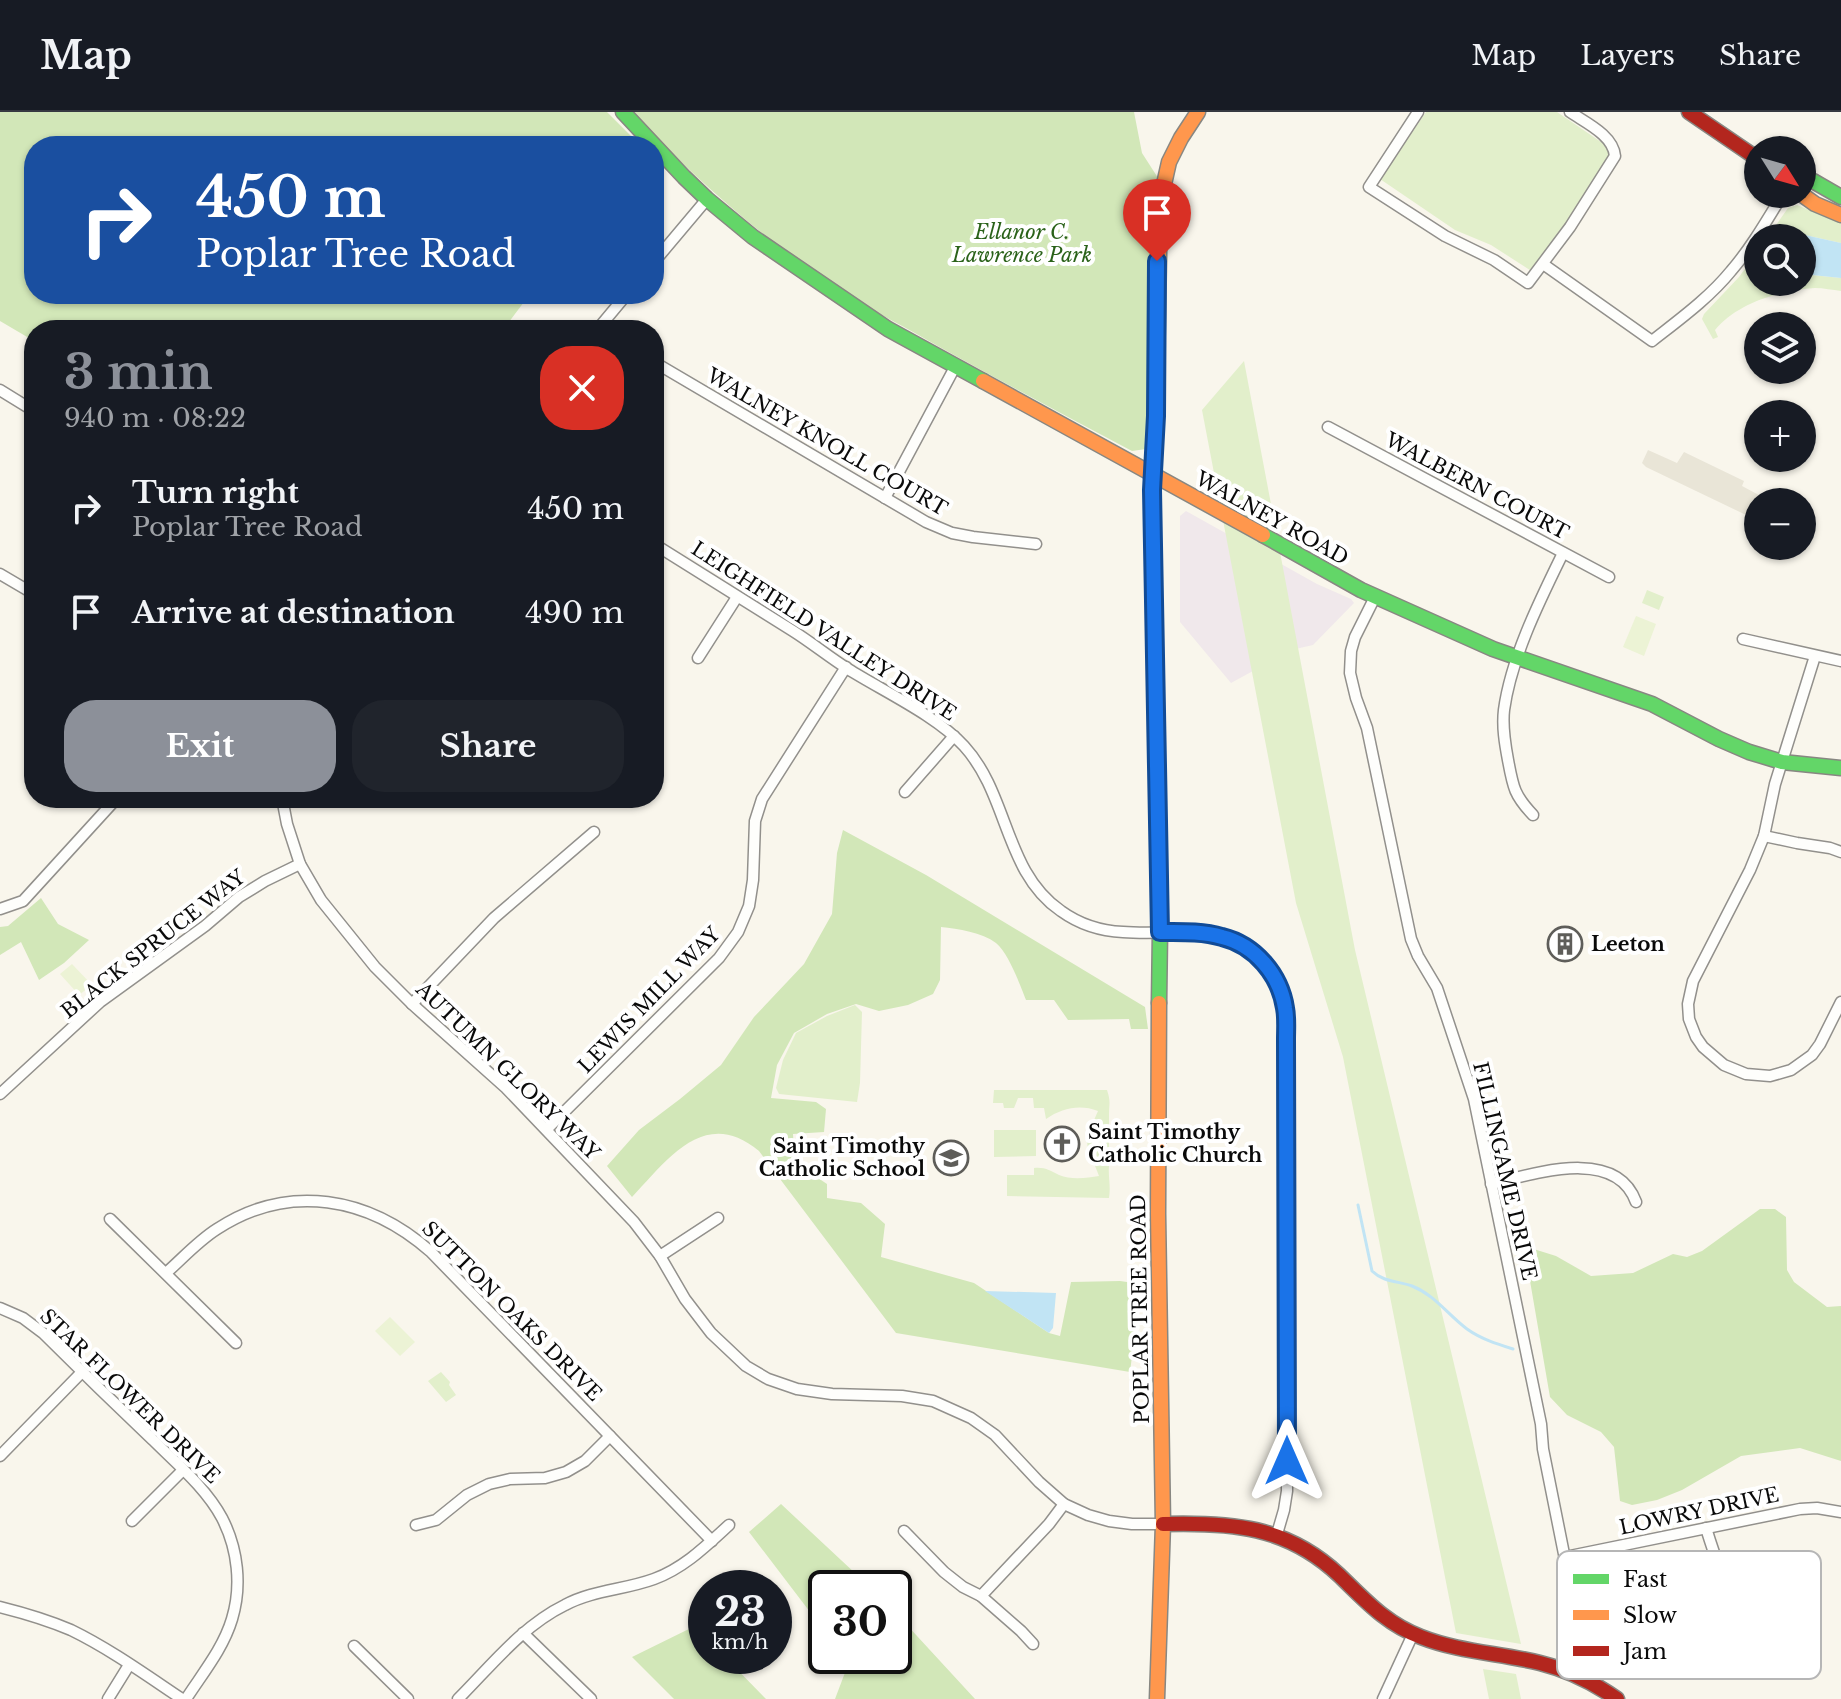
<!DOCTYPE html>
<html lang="en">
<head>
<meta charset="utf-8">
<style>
  :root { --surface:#171b24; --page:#20242c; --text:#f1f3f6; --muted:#9ea1a6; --line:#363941; --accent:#8c9099 }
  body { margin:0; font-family:"Libre Baskerville",serif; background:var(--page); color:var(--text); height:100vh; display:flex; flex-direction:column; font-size:30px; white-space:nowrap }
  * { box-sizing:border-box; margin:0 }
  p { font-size:26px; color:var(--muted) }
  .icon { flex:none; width:44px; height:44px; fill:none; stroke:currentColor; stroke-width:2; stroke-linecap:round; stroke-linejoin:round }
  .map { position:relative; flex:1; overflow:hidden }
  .panel { position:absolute; left:24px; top:208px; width:640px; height:488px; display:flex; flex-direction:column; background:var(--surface); border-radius:32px; box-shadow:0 2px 6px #0004 }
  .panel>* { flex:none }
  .hud { position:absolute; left:24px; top:24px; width:640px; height:168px; border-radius:32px; box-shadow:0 2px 6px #0004; background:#1a4fa0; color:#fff; overflow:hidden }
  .needle { width:52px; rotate:127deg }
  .tools { position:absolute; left:1744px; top:24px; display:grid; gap:16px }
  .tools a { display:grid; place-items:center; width:72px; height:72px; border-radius:50%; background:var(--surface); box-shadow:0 2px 6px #0004; font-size:40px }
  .speed { position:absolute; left:688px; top:1458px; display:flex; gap:16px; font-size:40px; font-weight:700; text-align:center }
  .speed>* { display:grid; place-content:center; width:104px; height:104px; border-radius:50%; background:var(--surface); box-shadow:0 2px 6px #0004; line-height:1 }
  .speed small { font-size:20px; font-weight:400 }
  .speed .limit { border:4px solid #111; border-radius:12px; background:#fff; color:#111 }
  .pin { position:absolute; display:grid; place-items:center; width:68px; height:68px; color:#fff; margin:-82px -34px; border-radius:50% 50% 50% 0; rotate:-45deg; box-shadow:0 0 8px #0007 }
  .pin .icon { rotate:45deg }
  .me { position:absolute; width:88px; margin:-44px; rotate:0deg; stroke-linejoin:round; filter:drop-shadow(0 0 6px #0008) }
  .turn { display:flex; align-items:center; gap:28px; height:168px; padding:0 40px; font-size:36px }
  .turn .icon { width:104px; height:104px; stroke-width:2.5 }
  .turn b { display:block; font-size:56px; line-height:68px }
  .round { display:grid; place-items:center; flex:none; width:84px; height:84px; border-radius:32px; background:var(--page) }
  .head { display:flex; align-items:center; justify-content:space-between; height:136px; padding:0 40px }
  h1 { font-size:48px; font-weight:700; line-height:60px; color:var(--accent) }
  .cta { display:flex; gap:16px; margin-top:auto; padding:16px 40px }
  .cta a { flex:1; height:92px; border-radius:32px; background:var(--accent); color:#fff; font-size:32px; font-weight:700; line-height:92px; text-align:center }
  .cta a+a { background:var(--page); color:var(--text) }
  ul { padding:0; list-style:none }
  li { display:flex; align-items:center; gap:24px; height:104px; padding:0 40px }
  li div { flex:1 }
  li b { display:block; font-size:30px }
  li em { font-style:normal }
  header { display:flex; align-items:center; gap:48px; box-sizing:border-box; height:112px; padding:0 40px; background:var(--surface); border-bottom:2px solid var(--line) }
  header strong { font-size:38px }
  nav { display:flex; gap:44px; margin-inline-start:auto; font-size:28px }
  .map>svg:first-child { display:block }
</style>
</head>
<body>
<header>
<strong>Map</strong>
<nav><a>Map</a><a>Layers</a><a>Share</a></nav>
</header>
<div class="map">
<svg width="1841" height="1587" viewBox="0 0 1841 1587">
  <rect width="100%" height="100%" fill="#f9f6ec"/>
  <path fill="#f0e8eb" d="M 1186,399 L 1317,472 L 1351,487 L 1354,491 L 1313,533 L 1291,538 L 1231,571 L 1180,510 L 1180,404 Z"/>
  <g fill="#e2efcb">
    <path d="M 1426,0 L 1557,0 L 1607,34 L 1610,42 L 1609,47 L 1533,160 L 1491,133 L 1455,118 L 1380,67 Z"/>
    <path d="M 1797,93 L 1841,111 L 1841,131 L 1796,121 L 1788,122 L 1784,126 L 1767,126 L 1788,96 Z"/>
    <path d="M 1758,139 L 1758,154 L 1755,158 L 1759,173 L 1776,170 L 1802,170 L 1802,162 L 1841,166 L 1841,179 C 1832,178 1824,176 1815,176 C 1781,178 1737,191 1715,218 L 1718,225 L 1713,227 L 1702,207 L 1704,202 L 1739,165 Z"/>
    <path d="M 1244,249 L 1355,838 L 1521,1532 L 1456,1521 L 1343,945 L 1296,791 L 1202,298 Z"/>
    <path d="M 1647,478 L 1664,485 L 1659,498 L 1642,491 Z"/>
    <path d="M 855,893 L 862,900 L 860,971 L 857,990 L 779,982 L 776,976 L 783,948 L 796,921 L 827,904 Z"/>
    <path d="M 994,978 L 1107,978 C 1111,990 1109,991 1109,1003 C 1109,1020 1109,1037 1109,1054 C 1108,1065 1111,1074 1109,1086 L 1007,1084 L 1007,1063 L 1034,1063 L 1034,1056 C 1046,1055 1050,1059 1059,1063 C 1071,1068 1087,1066 1099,1064 C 1085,1027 1082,1036 1098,999 C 1080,992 1062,996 1046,1007 L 1044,996 L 1034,996 L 1033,986 L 1018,986 L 1014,996 L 1004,996 L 1003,991 L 993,991 Z"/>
    <path d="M 994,1018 L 1036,1018 L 1036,1044 L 994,1045 Z"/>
    <path d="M 441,1260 L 450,1270 L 449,1273 L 456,1283 L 446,1290 L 428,1269 Z"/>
    <path d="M 1483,1557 L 1516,1562 L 1521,1587 L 1489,1587 Z"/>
  </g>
  <g fill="#d2e7b8">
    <path d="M 0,0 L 607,0 L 641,34 L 34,34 L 34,182 L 530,182 L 503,218 L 34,218 L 34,229 L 0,209 Z"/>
    <path d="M 630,0 L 1134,0 L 1142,41 L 1160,69 L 1151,328 L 1146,337 L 1132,339 C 1059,300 985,261 913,220 C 888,206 862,193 839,177 C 762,127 694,65 630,0 Z"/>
    <path d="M 843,718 L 926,763 L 1145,895 L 1148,917 L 1131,917 L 1129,907 L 1068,908 L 1054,888 L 1026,888 C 1020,873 1009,842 996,831 C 982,820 958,817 941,815 L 940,868 L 933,882 L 908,893 L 879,899 L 856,892 L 827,902 L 794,921 L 777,953 L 771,986 L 816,990 L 826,997 L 824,1020 L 793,1022 L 795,1058 L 815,1064 L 827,1072 L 827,1086 L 861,1091 L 885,1112 L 881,1145 L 974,1171 L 1049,1221 L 1060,1224 L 1071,1170 L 1120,1169 L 1141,1172 L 1130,1260 L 896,1221 L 759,1039 C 705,994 668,1047 632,1085 L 607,1054 L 639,1018 L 680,987 L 721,953 L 754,905 L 804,852 L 832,802 L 837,741 Z"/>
    <path d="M 41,786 L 58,812 L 89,828 L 64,851 L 39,868 L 21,830 L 0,843 L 0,815 L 8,814 Z"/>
    <path d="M 1760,1097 L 1775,1097 L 1786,1105 L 1787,1158 L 1794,1170 L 1827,1195 L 1841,1194 L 1841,1349 L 1800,1336 L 1741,1344 L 1682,1378 L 1657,1388 L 1632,1393 L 1620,1389 L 1614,1335 L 1601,1320 L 1567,1303 L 1550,1285 L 1524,1134 L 1556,1144 L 1591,1164 L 1633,1161 L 1673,1142 L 1687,1145 L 1702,1139 Z"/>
    <path d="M 781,1392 L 871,1476 L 826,1476 L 826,1521 L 749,1420 Z"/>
    <path d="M 894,1499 L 975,1587 L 835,1587 L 849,1550 L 844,1544 L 894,1544 Z"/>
    <path d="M 695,1514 L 706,1525 L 706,1544 L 724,1544 L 766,1587 L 674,1587 L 632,1545 Z"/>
  </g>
  <g fill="#ecf3d5">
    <path d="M 1636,504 L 1656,512 L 1644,544 L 1623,535 Z"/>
    <path d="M 72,852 L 92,873 L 79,883 L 60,862 Z"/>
    <path d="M 390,1205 L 415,1230 L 400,1244 L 375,1219 Z"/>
  </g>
  <path fill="#e9e5d7" d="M 1648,338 L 1677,351 L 1684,340 L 1744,369 L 1742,374 L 1772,390 L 1758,390 L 1758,401 L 1744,402 L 1646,355 L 1642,351 Z"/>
  <g fill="#c1e4f4">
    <path d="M 1796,121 L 1841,131 L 1841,166 L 1802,162 L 1802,126 L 1784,126 L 1789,122 Z"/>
    <path d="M 985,1179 L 1056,1181 L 1053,1216 L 1049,1221 Z"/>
  </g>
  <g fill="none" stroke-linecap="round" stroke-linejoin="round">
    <path stroke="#c1e4f4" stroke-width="3" d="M 1358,1093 L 1372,1159 C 1383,1170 1398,1169 1412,1174 C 1435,1183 1448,1203 1467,1217 C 1481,1227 1497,1232 1513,1237"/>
    <g stroke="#92908c" stroke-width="13">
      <g id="street">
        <path d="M 1418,0 L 1369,75 L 1445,124 L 1494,148 L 1528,171 L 1570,115 L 1615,44 C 1613,23 1586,11 1570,0"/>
        <path d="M 654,150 L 707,87"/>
        <path d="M 1543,152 L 1652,229 C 1680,207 1709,186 1731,159 C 1751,136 1767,108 1783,82"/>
        <path d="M 597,218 L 627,182"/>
        <path d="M 654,250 L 926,410 L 952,421 L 973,425 L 1036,432"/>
        <path d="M 0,278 L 34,299"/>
        <path d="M 1328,315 L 1609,465"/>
        <path d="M 885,386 L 955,255"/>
        <path d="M 654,432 C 700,461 747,490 793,519 C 812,531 829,545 848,557 C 883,579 937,604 964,634 C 1009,683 1004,760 1061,799 C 1079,812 1101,819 1123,820 C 1169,824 1220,810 1257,844 C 1282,867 1286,895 1286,927 L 1287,1379 L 1284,1398 L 1277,1422"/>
        <path d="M 0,462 L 34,482"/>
        <path d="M 1375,485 L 1355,525 L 1351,539 L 1350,561 L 1356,586 L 1367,616 L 1411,827 L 1418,844 L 1437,876 L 1474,987 L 1541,1312 L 1543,1337 L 1576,1502 L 1575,1526 L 1566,1560"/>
        <path d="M 1743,527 L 1841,549"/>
        <path d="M 1815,544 L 1775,672 L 1764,724 L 1750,758 L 1693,869 L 1688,892 L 1689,907 L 1696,925 L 1703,935 L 1724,953 L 1746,962 L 1770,964 L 1791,958 L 1812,943 L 1820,932 L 1841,890"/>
        <path d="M 698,546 L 737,485"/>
        <path d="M 905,680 L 954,624"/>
        <path d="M 282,686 L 287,712 L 300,752 L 321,788 L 375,855 L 412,892 L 506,976 L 634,1110 L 660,1144 L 685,1187 L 711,1221 L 746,1254 L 768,1267 L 797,1277 L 832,1282 L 902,1284 L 933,1289 L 971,1306 L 995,1323 L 1039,1370 L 1064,1392 L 1088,1403 L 1109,1409 L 1132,1412 L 1163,1412"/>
        <path d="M 1533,703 C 1514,683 1513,675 1508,648 C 1505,632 1502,615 1504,598 C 1511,546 1540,488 1563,441"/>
        <path d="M 1764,724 L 1797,731 L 1830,736 L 1841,740"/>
        <path d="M 0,797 L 23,789 L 117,686"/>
        <path d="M 412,892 L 494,806 L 594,720"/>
        <path d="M 0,982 L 100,890 L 205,814 L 239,785 L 265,769 L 300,752"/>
        <path d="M 547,1017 L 719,846 L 738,820 L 749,794 L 753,768 L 755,709 L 762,687 L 846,555"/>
        <path d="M 1491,1072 C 1533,1062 1616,1034 1636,1090"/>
        <path d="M 110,1107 L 236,1231"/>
        <path d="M 660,1144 L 718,1106"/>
        <path d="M 166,1161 C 183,1146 198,1129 217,1117 C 289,1070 369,1085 431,1140 L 712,1429"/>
        <path d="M 0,1196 L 23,1206 L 43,1221 C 79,1257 116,1293 153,1328 C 177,1352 206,1376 222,1406 C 238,1437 242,1474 232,1507 C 223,1537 202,1562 186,1587"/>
        <path d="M 0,1344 L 82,1260"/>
        <path d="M 132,1409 L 183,1358"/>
        <path d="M 416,1413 L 436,1408 L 467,1383 L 489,1372 L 510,1367 L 545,1366 L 566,1360 L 585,1349 L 610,1324"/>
        <path d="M 1706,1416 C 1726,1481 1735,1493 1790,1532"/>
        <path d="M 904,1419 L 944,1460 L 963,1475 L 981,1484 L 1021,1519 L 1033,1532"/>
        <path d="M 1565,1445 L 1800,1397 L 1817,1396 L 1841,1400"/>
        <path d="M 981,1484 L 1049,1412 L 1064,1392"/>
        <path d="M 0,1495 C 24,1501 48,1508 71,1518 C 110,1537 146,1563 182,1587"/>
        <path d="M 523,1521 L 591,1587"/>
        <path d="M 354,1534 L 408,1587"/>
        <path d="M 108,1587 L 129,1553"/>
        <path d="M 458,1587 C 491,1554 522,1514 565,1493 C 593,1478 624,1478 654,1467 C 684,1456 706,1434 729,1413"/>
        <path d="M 1383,1587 L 1413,1522"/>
      </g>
    </g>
    <g stroke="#888782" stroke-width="17">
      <g id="fast">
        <path d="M 623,0 L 684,65 L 707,87 L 753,125 L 888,217 L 983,269"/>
        <path d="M 1802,69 L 1813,69 L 1841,85"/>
        <path d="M 1263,423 L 1361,478 L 1493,537 L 1652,592 L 1719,627 L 1749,640 L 1782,650 L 1841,656"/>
        <path d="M 1153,434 L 1160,820 L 1159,891"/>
      </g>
    </g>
    <g stroke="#888782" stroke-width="17">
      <g id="slow">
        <path d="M 1801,82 L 1815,92 L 1841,103"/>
        <path d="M 983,269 L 1263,423"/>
        <path d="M 1153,434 L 1152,378 L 1156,304 L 1160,90 L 1169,50 L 1181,26 L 1198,0"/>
        <path d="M 1157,1587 L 1163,1412 L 1158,1102 L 1159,891"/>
      </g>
    </g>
    <g stroke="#888782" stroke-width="17">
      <g id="jam">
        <path d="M 1689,0 L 1758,47"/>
        <path d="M 1163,1412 C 1231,1410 1287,1414 1339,1463 C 1365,1488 1386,1512 1421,1525 C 1459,1540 1500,1541 1540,1551 C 1568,1558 1594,1571 1617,1587"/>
      </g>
    </g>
    <use href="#street" stroke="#fefefc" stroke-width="10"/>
    <use href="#fast" stroke="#63d668" stroke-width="14"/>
    <use href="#slow" stroke="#ff974d" stroke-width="14"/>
    <use href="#jam" stroke="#b3261e" stroke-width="14"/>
  </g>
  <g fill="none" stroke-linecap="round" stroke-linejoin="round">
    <g stroke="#114b97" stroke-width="20">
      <path id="route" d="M 1157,149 L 1156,304 L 1152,378 L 1160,820 C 1180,820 1202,819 1222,825 C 1255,833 1280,863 1285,896 C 1287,906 1286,917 1286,927 L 1287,1349"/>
    </g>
    <use href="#route" stroke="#1a73e8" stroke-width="14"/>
  </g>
  <defs>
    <g id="building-ring" transform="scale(1.8)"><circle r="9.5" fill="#fff" stroke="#5e5d59" stroke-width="1.5"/><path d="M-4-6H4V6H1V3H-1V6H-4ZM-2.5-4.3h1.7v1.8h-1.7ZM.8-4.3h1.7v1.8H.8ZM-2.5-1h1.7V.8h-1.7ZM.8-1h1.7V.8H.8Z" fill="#5e5d59"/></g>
    <g id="church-ring" transform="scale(1.8)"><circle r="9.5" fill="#fff" stroke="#5e5d59" stroke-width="1.5"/><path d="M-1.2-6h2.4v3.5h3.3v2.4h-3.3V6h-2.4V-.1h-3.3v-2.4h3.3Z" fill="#5e5d59"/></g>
    <g id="school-ring" transform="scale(1.8)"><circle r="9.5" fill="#fff" stroke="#5e5d59" stroke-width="1.5"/><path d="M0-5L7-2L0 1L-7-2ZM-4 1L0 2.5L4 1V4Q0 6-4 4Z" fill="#5e5d59"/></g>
  </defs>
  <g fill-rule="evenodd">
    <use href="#building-ring" x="1565" y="832"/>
    <use href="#church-ring" x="1062" y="1032"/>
    <use href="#school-ring" x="951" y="1046"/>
  </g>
  <g text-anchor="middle" stroke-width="8" stroke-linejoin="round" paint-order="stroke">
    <g font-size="20" font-style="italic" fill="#2a6219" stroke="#fff">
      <text x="1022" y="127">Ellanor C.<tspan x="1022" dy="23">Lawrence Park</tspan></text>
    </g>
    <g font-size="20" fill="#0a0a0a" stroke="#fff">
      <text transform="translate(827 330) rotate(30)" y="7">WALNEY KNOLL COURT</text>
      <text transform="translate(1477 374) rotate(28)" y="7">WALBERN COURT</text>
      <text transform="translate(1272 406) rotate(29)" y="7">WALNEY ROAD</text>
      <text transform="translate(824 519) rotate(33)" y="7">LEIGHFIELD VALLEY DRIVE</text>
      <text transform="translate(153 832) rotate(-38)" y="7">BLACK SPRUCE WAY</text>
      <text transform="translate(649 888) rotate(-46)" y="7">LEWIS MILL WAY</text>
      <text transform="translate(508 959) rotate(44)" y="7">AUTUMN GLORY WAY</text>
      <text transform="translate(1505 1059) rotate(77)" y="7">FILLINGAME DRIVE</text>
      <text transform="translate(1140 1197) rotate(-91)" y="7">POPLAR TREE ROAD</text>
      <text transform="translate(512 1199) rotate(45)" y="7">SUTTON OAKS DRIVE</text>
      <text transform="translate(130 1284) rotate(44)" y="7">STAR FLOWER DRIVE</text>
      <text transform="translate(1699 1399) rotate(-12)" y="7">LOWRY DRIVE</text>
    </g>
    <g font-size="20" font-weight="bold" fill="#0a0a0a" stroke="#fff" text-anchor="start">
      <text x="1591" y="839">Leeton</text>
      <text x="1088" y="1027">Saint Timothy<tspan x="1088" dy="23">Catholic Church</tspan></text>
      <text x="925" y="1041" text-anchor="end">Saint Timothy<tspan x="925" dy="23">Catholic School</tspan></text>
    </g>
  </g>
  <rect x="1557" y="1439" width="264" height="128" rx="12" fill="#fff" stroke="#b6b6b6" stroke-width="2"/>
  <rect x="1573" y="1462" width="36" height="10" fill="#63d668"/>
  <rect x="1573" y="1498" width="36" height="10" fill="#ff974d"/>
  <rect x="1573" y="1534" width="36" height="10" fill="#b3261e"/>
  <g font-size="22" fill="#0a0a0a">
    <text x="1623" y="1475">Fast</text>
    <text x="1623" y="1511">Slow</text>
    <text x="1623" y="1547">Jam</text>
  </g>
</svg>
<div class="tools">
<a><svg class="needle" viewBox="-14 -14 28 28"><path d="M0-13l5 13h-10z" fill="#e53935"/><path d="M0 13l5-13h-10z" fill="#9ea1a6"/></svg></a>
<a><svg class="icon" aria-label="search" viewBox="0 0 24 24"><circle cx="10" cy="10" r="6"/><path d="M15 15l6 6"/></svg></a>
<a><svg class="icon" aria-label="layers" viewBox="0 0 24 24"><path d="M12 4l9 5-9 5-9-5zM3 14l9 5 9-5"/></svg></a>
<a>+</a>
<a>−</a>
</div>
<div class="speed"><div>23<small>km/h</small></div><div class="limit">30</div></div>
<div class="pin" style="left:1157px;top:149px;background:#d93025"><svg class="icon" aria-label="arrive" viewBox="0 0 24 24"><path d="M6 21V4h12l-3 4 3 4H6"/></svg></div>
<svg class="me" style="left:1287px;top:1349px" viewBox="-20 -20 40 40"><path d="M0-17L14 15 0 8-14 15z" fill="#1a73e8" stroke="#fff" stroke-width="4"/></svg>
<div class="hud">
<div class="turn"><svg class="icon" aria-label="right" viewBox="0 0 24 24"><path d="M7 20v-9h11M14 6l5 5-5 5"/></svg><div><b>450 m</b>Poplar Tree Road</div></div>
</div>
<section class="panel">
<div class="head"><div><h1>3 min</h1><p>940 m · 08:22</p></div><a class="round" style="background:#d93025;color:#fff"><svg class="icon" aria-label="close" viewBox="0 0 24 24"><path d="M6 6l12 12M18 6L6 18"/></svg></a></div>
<ul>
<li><svg class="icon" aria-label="right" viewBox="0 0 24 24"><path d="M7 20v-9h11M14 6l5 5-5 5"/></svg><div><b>Turn right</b><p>Poplar Tree Road</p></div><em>450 m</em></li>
<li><svg class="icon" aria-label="arrive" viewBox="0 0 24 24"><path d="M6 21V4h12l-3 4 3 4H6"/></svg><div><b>Arrive at destination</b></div><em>490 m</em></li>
</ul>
<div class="cta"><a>Exit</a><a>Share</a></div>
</section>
</div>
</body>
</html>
